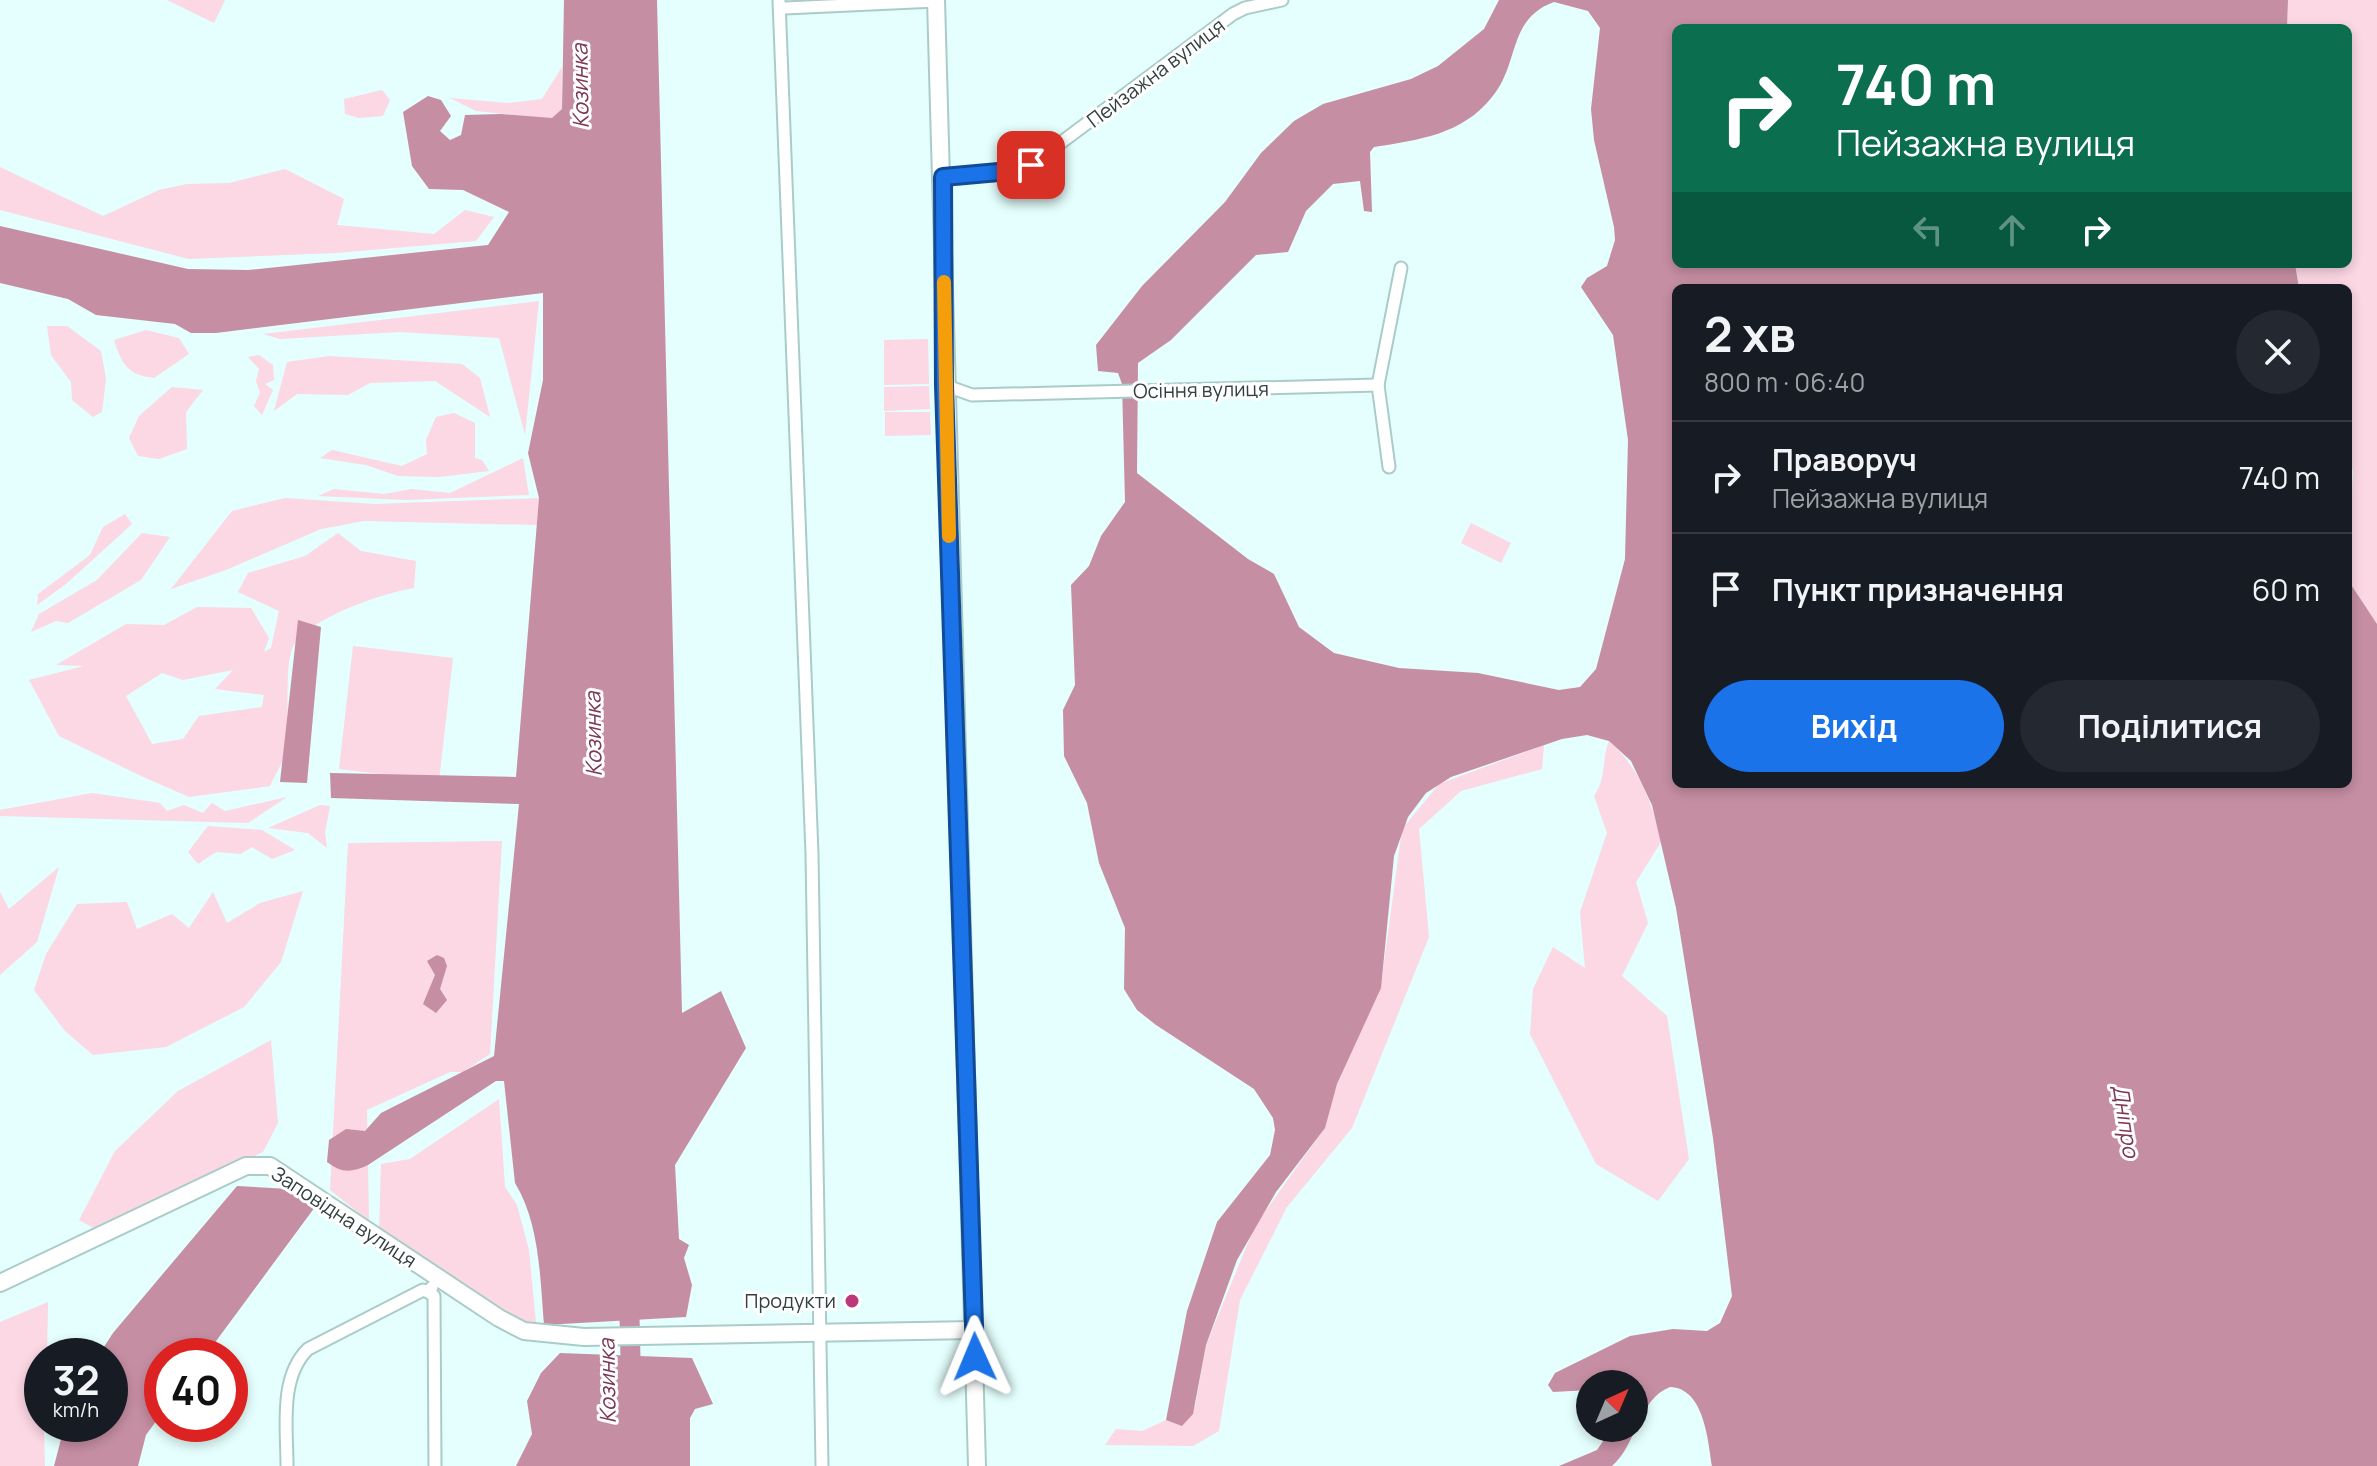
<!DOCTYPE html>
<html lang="uk">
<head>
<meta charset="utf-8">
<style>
  :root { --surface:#171b24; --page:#242831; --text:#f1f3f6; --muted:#9ea1a6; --line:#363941; --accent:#1a73e8 }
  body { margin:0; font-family:Manrope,sans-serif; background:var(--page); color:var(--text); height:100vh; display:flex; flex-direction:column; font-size:30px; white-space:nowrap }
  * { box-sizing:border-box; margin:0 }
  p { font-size:26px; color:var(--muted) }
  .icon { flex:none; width:44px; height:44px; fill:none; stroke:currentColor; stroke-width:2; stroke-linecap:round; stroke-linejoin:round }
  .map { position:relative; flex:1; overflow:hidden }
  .panel { position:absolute; left:1672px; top:284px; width:680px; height:504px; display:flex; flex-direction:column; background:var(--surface); border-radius:12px; box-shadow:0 4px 12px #0003 }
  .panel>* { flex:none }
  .banner { position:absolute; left:1672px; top:24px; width:680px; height:244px; border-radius:12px; box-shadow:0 4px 12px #0003; background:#0b6e4f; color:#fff; overflow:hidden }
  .needle { width:52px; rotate:44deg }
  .fabs { position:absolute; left:1576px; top:1370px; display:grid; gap:16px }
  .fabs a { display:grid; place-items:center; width:72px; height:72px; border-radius:50%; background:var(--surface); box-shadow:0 4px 12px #0003; font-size:40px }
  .speed { position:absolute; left:24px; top:1338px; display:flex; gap:16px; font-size:40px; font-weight:700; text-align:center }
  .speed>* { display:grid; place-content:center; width:104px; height:104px; border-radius:50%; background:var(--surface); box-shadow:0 4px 12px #0003; line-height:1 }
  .speed small { font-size:20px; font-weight:400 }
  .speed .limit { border:12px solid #d22; background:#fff; color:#111 }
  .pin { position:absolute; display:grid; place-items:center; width:68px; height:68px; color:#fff; margin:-34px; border-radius:16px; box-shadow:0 4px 12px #0006 }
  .me { position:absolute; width:88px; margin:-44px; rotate:359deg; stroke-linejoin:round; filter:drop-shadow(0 0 6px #0008) }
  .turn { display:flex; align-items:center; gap:28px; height:168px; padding:0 32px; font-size:36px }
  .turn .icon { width:104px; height:104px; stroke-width:2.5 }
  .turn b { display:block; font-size:56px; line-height:68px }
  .lanes { display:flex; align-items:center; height:76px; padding:0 32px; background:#0003; justify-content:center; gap:40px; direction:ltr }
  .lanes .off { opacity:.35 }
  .round { display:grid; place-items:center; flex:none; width:84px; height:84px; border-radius:42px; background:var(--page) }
  .overview { display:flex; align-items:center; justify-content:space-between; height:136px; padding:0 32px }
  h1 { font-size:48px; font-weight:700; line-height:60px }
  .action { display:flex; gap:16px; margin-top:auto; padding:16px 32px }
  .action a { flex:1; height:92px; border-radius:48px; background:var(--accent); color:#fff; font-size:32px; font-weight:700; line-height:92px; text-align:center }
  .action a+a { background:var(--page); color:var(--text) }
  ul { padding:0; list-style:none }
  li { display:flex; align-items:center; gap:24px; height:112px; padding:0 32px; border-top:2px solid var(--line) }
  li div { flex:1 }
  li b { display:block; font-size:30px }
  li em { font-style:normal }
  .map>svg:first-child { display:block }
</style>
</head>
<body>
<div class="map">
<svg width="2377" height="1466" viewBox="0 0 2377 1466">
  <rect width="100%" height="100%" fill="#e4fffd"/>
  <g fill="#fcd7e4" fill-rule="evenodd">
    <path d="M 167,0 L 225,0 L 214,23 Z"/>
    <path d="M 2288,0 L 2377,0 L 2377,624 L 2348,580 L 2353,471 L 2348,452 L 2348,288 L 2299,288 L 2295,264 L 2348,264 L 2348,28 L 2287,28 Z"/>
    <path d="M 562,67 L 562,109 L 552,119 L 476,111 L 450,98 L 507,103 L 542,99 Z"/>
    <path d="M 382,90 L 390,100 L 383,116 L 359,118 L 345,114 L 344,99 Z"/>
    <path d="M 0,167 L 103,216 L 159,190 L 187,184 L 229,183 L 285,169 L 344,199 L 337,225 L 434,234 L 465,210 L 494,217 L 476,241 L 336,253 L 189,259 L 0,210 Z"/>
    <path d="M 539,301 L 525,435 L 499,338 L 399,332 L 280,339 L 263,334 Z"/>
    <path d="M 47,326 L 67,326 L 101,351 L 106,379 L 102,412 L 93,417 L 72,400 L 71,382 L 51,355 Z"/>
    <path d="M 146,330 L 179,338 L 189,354 L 154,378 C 128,375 122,365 114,340 Z"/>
    <path d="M 928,339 L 929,384 L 884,385 L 884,340 Z"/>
    <path d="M 259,355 L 273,365 L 274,380 L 265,384 L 273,390 L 262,415 L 254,406 L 260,393 L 256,381 L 259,369 L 248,357 Z"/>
    <path d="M 329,356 L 462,364 L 480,378 L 490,417 L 435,381 L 370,383 L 348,395 L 297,394 L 274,411 L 287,362 Z"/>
    <path d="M 929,386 L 930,409 L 884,411 L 884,387 Z"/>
    <path d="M 172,387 L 203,390 L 186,412 L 187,449 L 159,459 L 138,456 L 129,438 L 139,416 Z"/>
    <path d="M 885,412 L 930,412 L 931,435 L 885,436 Z"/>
    <path d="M 454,413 L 475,423 L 475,458 L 482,460 L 489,471 L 439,477 L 398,476 L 366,465 L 320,458 L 332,450 L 402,466 L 427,454 L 426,440 L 436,417 Z"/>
    <path d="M 523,458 L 529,495 L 405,500 L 318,496 L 334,489 L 384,494 L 412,489 L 450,493 Z"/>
    <path d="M 285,498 L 374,504 L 539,498 L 537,525 L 364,521 L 321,529 L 226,570 L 171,589 L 232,511 Z"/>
    <path d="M 125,514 L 132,524 L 66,584 L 37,605 L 38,594 L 90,555 L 103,527 Z"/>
    <path d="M 1471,523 L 1511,543 L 1501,563 L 1461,543 Z"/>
    <path d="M 142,533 L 170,537 L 141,580 L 68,623 L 56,621 L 31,632 L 39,614 L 97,580 Z"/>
    <path d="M 338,533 L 361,551 L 416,561 L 414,588 C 383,593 308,618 293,647 C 283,667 291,726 285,752 C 283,763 275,775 270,786 L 189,797 L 139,775 L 59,736 L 29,680 L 84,666 L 56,665 L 126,624 L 164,625 L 197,607 L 251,608 L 269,638 L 264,652 L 271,648 L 279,611 L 238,592 L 248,573 L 305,556 ZM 233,670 L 215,689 L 264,695 L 262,707 L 199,716 L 183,739 L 152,744 L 126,696 L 162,673 L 183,680 Z"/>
    <path d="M 353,646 L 453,658 L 439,781 L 339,769 Z"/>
    <path d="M 1609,741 C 1640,769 1652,802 1661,842 L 1636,882 L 1648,923 L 1622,976 L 1667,1016 L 1689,1159 L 1658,1201 L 1596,1164 L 1530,1034 L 1533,989 L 1553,947 L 1585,968 L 1580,912 L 1607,833 L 1594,796 C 1607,778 1601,761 1609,741 Z"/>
    <path d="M 1544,745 L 1542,769 L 1461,791 L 1419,829 L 1429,937 L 1352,1128 L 1287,1207 L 1240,1300 L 1219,1431 L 1193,1446 L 1105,1445 L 1116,1429 L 1142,1431 L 1195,1407 L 1206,1345 L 1255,1226 L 1321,1133 L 1333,1094 L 1382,978 L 1402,829 L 1439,784 Z"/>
    <path d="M 92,793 L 160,803 L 167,811 L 184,805 L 203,813 L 212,803 L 225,811 L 287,797 L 248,823 L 0,816 L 0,810 Z"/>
    <path d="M 320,805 L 330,806 L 325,832 L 327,848 L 308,833 L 268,828 Z"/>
    <path d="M 208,826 L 262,830 L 295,850 L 272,859 L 252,847 L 241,854 L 216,852 L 198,864 L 188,852 Z"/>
    <path d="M 502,841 L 490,1054 L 463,1072 L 450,1072 L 367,1110 L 369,1221 L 330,1190 L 348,843 Z"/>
    <path d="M 59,867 L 37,942 L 0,975 L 0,892 L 9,909 Z"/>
    <path d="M 303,891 L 281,962 L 244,1007 L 166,1047 L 93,1055 L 65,1031 L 34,990 L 46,954 L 77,904 L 127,902 L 137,929 L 172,914 L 189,928 L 213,892 L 227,923 L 260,903 Z"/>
    <path d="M 271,1040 L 278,1123 L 263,1152 L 97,1230 L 79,1220 L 115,1151 L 178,1091 Z"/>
    <path d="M 499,1099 L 505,1187 L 517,1205 L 529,1250 L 536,1323 L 521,1323 L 379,1231 L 381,1164 L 410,1159 Z"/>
    <path d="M 48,1302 L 47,1356 L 42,1356 L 45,1466 L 0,1466 L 0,1322 Z"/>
  </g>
  <g fill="#c68ea3" fill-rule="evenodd">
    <path d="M 564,0 L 657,0 L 682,1013 L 721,991 L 746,1048 L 675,1165 L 679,1239 L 689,1245 L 684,1258 L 692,1285 L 686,1317 L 544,1325 C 540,1278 540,1224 515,1183 L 504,1081 L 496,1081 L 368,1165 C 351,1173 341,1173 327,1162 L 329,1140 L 346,1129 L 365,1131 L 381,1113 L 494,1056 L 519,804 L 331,798 L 330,773 L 516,777 L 539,498 L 528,453 L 543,380 L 543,293 L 216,333 L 191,333 L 175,324 L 96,315 L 68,299 L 0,283 L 0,226 L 188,269 L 248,270 L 488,245 L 509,212 L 463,190 L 429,189 L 412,166 L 403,112 L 428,96 L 441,100 L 451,116 L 440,131 L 450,140 L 461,135 L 465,115 L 501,114 L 552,118 L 562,109 Z"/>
    <path d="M 1499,0 L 2288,0 L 2287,28 L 1676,28 L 1676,264 L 2295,264 L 2299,288 L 1676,288 L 1676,784 L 2348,784 L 2348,580 L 2377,624 L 2377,1466 L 1712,1466 C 1708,1440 1704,1388 1670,1387 C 1638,1399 1637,1445 1612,1466 L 1559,1466 L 1597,1450 L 1612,1428 L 1634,1428 L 1634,1384 L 1590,1384 L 1590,1390 L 1553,1392 L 1548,1385 L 1555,1373 L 1630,1336 L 1673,1329 L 1707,1331 L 1720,1323 L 1732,1296 L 1713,1138 L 1676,908 L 1652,805 L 1631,761 L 1609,741 L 1587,735 L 1562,739 L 1451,777 L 1426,793 L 1408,817 L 1394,856 L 1381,988 L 1337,1084 L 1325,1128 L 1276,1192 L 1237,1260 L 1206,1345 L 1193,1414 L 1182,1426 L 1166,1420 L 1187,1311 L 1217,1222 L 1270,1155 L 1275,1130 L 1273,1118 L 1254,1089 L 1156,1025 L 1137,1010 L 1124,989 L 1125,928 L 1099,863 L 1087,803 L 1064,756 L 1063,710 L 1075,685 L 1071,585 L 1089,566 L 1101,536 L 1125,502 L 1122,384 L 1118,373 L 1098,371 L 1096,345 L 1142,286 L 1225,202 L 1261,153 L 1294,121 L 1323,104 L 1411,79 L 1438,66 L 1484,29 ZM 1554,2 L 1588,11 L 1600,28 L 1591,109 L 1594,140 L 1614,227 L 1615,240 L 1607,266 L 1587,278 L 1581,287 L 1613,335 L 1628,440 L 1625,559 L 1596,669 L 1580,687 L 1559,690 L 1478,673 L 1399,668 L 1334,653 L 1299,627 L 1274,574 L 1248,559 L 1137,473 L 1138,363 L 1171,340 L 1256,255 L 1288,252 L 1306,211 L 1333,184 L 1360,181 L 1364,211 L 1372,212 L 1370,152 L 1374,147 C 1418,140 1462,135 1492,97 C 1520,64 1507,19 1554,2 Z"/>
    <path d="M 298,620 L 321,627 L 307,783 L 280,782 Z"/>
    <path d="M 437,955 L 444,958 L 447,966 L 440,989 L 447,1000 L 436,1013 L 423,1004 L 435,975 L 427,961 Z"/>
    <path d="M 237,1186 L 289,1189 L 315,1207 L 205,1356 L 162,1356 L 162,1413 L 146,1435 L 138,1466 L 54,1466 L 65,1424 L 110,1424 L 110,1356 L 98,1356 L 113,1333 Z"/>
    <path d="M 560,1353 L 692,1358 L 713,1404 L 695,1409 L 690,1418 L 690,1466 L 516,1466 L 532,1434 L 527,1401 L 541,1373 Z"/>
  </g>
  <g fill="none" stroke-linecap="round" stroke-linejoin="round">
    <path stroke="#c68ea3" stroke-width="20" d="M 629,1296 L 631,1380"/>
    <g stroke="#aaccc9" stroke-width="15">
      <g id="street">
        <path d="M 779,0 L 812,854 L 822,1466"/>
        <path d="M 785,8 L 936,1"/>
        <path d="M 943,177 L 1010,171 L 1031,165 L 1233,14 L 1245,8 L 1282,0"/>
        <path d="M 944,385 L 972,395 L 1378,385 L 1389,467"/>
        <path d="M 1378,385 L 1401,268"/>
        <path d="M 432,1287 L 428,1292 L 434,1296 L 435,1466"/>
        <path d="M 287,1466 C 287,1428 279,1377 308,1349 L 423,1290 L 428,1292"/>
      </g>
    </g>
    <g stroke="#aaccc9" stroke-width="20">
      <g id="secondary">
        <path d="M 936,0 L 977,1466"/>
        <path d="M 0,1283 L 246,1166 L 270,1166 L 499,1318 L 524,1331 L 584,1337 L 974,1330"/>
      </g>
    </g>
    <use href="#street" stroke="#fff" stroke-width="11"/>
    <use href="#secondary" stroke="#fff" stroke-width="16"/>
  </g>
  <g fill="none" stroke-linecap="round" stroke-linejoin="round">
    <g stroke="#114b97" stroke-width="20">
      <path id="route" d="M 975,1357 L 944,385 L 943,177 L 1010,171 L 1031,165"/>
    </g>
    <use href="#route" stroke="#1a73e8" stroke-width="14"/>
    <path stroke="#f59e0b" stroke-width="14" d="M 944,282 L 949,536"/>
  </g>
  <circle fill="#bd3779" stroke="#fff" stroke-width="3" cx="852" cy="1301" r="8"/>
  <g text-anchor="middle" stroke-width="6" stroke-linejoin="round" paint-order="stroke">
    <g font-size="20" fill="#32403f" stroke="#fff">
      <text transform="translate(1156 73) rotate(-37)" y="7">Пейзажна вулиця</text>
      <text transform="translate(1201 390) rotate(-1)" y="7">Осіння вулиця</text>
      <text transform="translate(344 1217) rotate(33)" y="7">Заповідна вулиця</text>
    </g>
    <g font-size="20" fill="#32403f" stroke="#fff" text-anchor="end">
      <text x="836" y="1308">Продукти</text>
    </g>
    <g font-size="22" font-style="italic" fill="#7e3756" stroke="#fff">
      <text transform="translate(580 86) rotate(-91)" y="8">Козинка</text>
      <text transform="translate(593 734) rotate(-91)" y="8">Козинка</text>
      <text transform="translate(2126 1121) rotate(81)" y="8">Дніпро</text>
      <text transform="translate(607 1381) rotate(-91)" y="8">Козинка</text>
    </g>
  </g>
</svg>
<div class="fabs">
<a><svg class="needle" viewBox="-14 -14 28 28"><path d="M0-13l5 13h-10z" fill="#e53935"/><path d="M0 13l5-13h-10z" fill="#9ea1a6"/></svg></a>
</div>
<div class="speed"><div>32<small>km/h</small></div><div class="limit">40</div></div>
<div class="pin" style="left:1031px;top:165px;background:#d93025"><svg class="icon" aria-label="arrive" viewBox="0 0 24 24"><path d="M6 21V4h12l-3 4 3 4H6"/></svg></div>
<svg class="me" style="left:975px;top:1357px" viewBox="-20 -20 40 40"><path d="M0-17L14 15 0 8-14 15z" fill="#1a73e8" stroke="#fff" stroke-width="4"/></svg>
<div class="banner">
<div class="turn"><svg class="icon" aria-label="right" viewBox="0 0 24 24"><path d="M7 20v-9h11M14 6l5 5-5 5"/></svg><div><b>740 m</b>Пейзажна вулиця</div></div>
<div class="lanes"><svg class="icon off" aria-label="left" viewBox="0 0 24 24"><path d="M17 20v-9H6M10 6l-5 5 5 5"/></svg><svg class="icon off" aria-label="ahead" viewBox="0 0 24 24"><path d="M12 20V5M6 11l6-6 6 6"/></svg><svg class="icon" aria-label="right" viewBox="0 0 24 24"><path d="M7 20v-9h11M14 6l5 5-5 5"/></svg></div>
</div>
<section class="panel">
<div class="overview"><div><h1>2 хв</h1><p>800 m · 06:40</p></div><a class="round"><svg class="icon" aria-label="close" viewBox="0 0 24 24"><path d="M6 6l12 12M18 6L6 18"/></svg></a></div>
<ul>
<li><svg class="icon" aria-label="right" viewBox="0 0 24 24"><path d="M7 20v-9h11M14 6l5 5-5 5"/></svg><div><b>Праворуч</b><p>Пейзажна вулиця</p></div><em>740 m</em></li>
<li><svg class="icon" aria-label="arrive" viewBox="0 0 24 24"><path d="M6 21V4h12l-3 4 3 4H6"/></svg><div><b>Пункт призначення</b></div><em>60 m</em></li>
</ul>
<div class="action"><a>Вихід</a><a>Поділитися</a></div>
</section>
</div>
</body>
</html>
